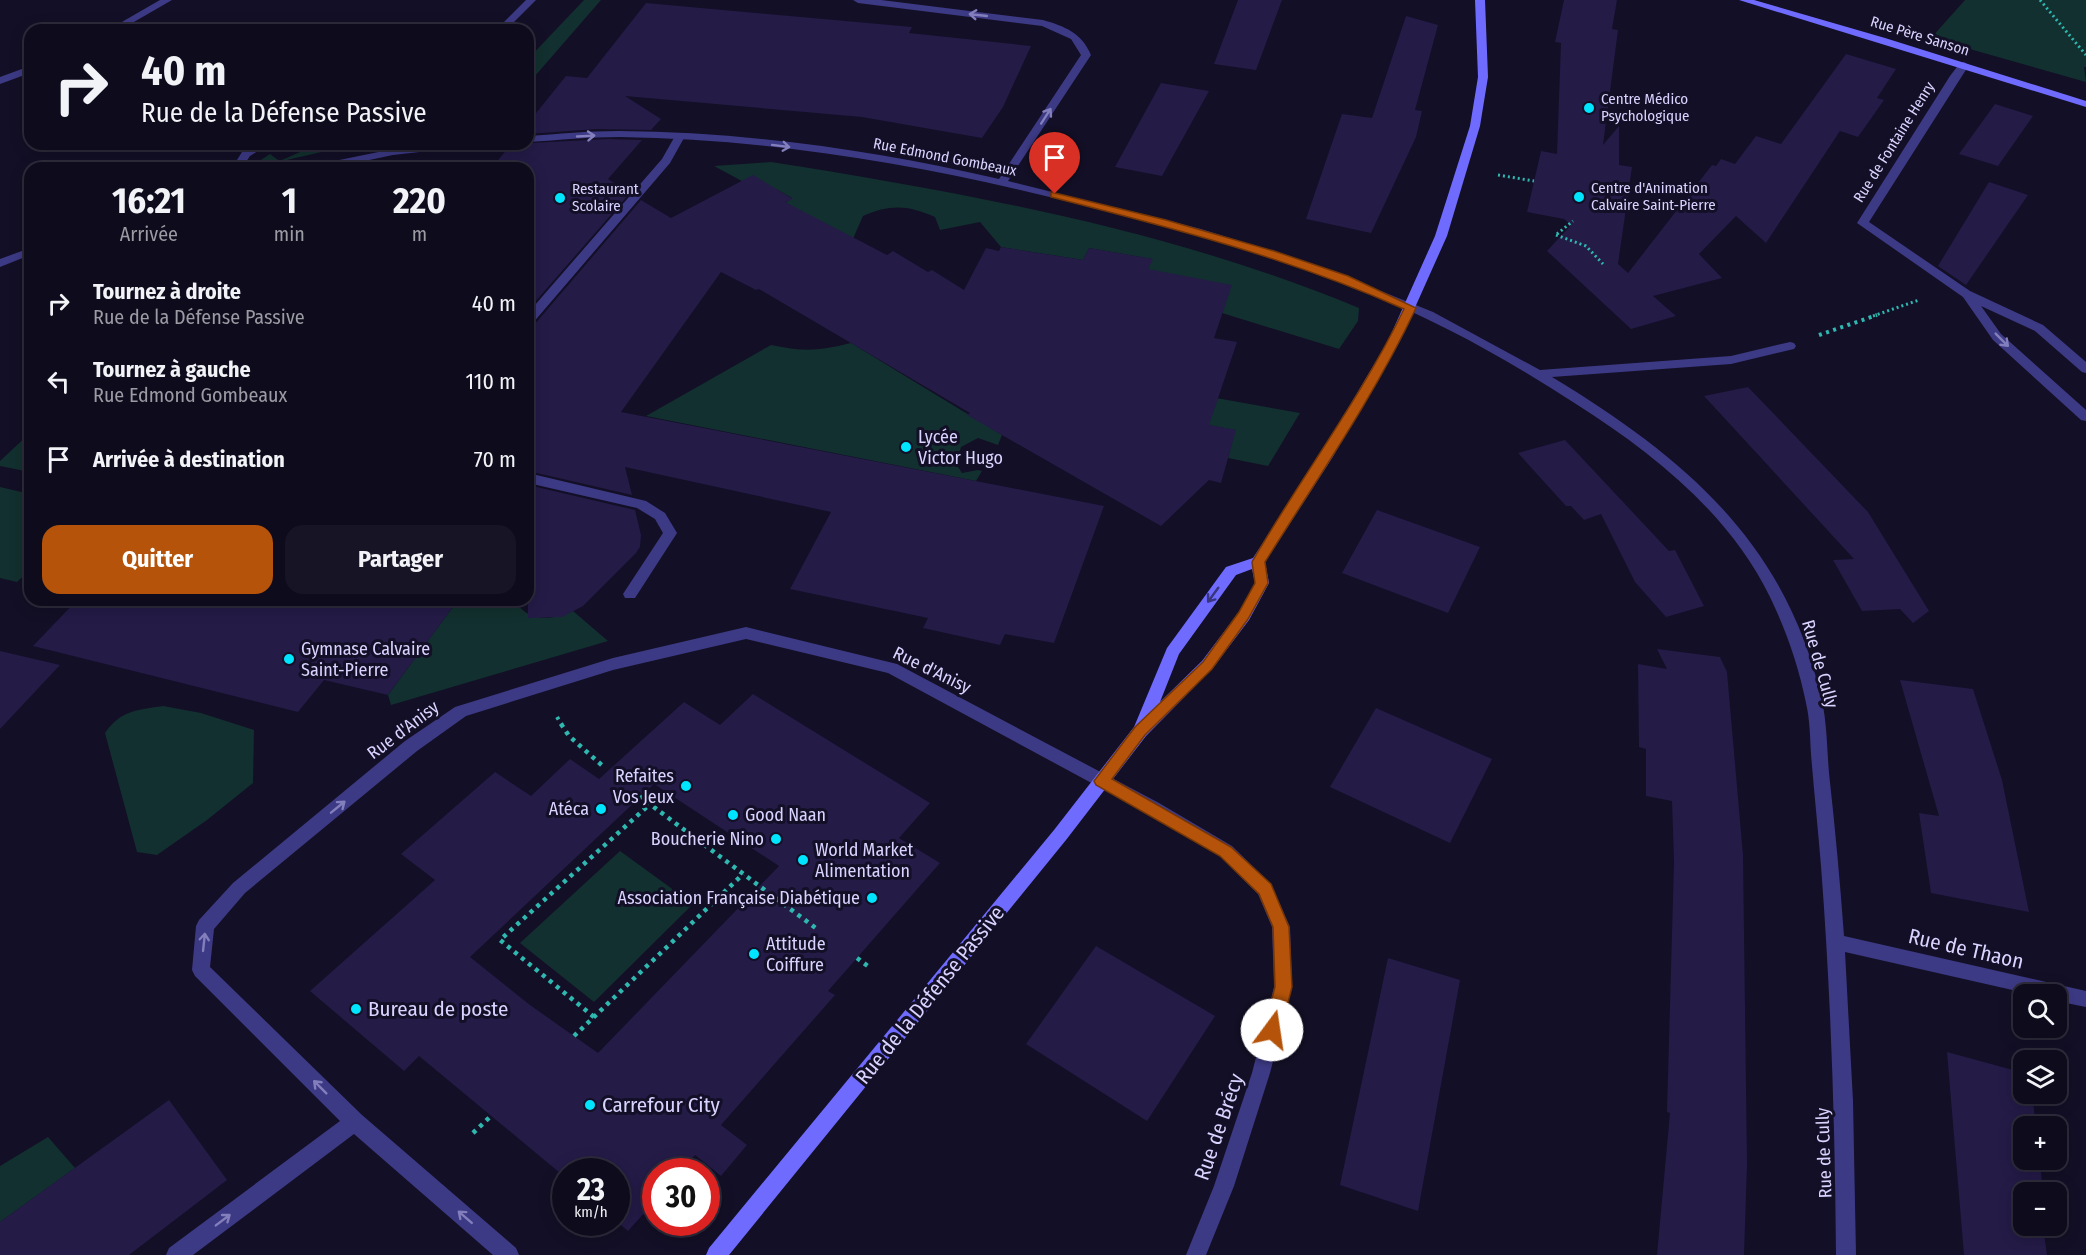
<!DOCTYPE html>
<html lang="fr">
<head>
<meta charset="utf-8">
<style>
  :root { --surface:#0e0b1c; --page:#171425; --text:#f1f3f6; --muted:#9b9ba3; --line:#2e2b3b; --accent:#b45309 }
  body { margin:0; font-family:"Fira Sans Condensed",sans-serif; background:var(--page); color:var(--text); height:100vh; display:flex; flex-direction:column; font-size:22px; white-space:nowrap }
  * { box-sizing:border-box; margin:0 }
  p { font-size:20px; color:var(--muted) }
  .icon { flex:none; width:33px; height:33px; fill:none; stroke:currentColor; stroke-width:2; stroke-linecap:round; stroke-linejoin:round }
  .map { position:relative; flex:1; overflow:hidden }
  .sheet { position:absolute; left:24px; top:162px; width:510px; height:444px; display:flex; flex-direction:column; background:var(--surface); border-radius:18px; box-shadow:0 3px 15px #0003,0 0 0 2px var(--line) }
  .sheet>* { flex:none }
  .top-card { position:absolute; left:24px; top:24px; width:510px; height:126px; border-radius:18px; box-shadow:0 3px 15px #0003,0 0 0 2px var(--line); background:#0e0b1c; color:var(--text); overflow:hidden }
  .tools { position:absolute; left:2013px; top:984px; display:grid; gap:12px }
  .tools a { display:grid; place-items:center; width:54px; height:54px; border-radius:12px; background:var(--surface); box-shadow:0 3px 15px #0003,0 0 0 2px var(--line); font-size:30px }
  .speed { position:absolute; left:552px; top:1158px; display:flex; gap:12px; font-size:30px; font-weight:700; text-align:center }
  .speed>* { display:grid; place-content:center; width:78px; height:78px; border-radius:50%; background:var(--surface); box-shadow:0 3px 15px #0003,0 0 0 2px var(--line); line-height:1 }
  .speed small { font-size:15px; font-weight:400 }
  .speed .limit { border:9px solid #d22; background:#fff; color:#111 }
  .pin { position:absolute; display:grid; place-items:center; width:51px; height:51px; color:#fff; margin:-62px -26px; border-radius:50% 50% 50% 0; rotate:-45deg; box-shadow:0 0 6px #0007 }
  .pin .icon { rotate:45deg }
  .me { position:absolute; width:66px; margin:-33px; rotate:14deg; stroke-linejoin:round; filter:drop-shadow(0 0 4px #0008) }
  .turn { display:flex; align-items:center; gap:21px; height:126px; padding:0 18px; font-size:27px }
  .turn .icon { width:78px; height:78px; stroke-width:2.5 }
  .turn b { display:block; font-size:42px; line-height:51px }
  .eta { display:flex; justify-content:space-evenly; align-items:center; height:102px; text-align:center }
  .eta b { font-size:36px; font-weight:700; line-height:42px }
  .button { display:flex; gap:12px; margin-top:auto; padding:12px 18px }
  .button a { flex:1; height:69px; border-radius:18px; background:var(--accent); color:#fff; font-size:24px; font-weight:700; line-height:69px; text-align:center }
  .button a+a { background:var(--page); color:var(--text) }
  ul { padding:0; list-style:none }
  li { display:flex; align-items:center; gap:18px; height:78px; padding:0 18px }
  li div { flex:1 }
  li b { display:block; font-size:22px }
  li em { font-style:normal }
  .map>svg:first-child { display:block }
</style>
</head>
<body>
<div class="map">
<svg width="2086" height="1255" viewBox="0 0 2086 1255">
  <rect width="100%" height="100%" fill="#130f26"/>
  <g fill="#12302f">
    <path d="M 584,0 L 601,0 L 528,84 L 528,59 Z"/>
    <path d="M 1965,0 L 2086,0 L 2086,67 L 2084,67 L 2086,82 L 1931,38 Z"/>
    <path d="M 318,144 L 357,144 L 269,164 L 262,163 L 261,160 L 270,154 L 278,160 L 282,160 Z"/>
    <path d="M 771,162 C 968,193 1175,231 1359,308 L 1358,321 L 1339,349 L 1222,313 L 1147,271 L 1152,259 L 1089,248 L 1083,260 L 1001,247 L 980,222 L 940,230 L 935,217 C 908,205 890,204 863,216 L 852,241 L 785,203 L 792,198 L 776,189 L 766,194 L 714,166 Z"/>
    <path d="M 851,343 L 1002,435 L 998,445 L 978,438 L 961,447 L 956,464 L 962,473 L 978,470 L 982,471 L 976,481 L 646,416 L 771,345 C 804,352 818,351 851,343 Z"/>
    <path d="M 1104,378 L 1300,413 L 1268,466 L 1228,458 L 1235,430 L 1158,416 Z"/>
    <path d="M 30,433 L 30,472 L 0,466 L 0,461 Z"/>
    <path d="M 0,487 L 30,494 L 30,570 L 17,582 L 0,578 Z"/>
    <path d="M 458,600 L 515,600 C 526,622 553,621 573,611 L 608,641 L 391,705 L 388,695 Z"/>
    <path d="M 163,706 L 201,713 L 254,730 L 253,783 L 207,820 L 157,855 L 137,852 L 105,733 C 121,710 137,710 163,706 Z"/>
    <path d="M 620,851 L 693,904 L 594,1002 L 520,943 Z"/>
    <path d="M 48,1137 L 75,1168 L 0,1222 L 0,1166 Z"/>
  </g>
  <g fill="#241b47" fill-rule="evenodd">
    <path d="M 1238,0 L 1282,0 L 1256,70 L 1214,64 Z"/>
    <path d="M 1564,0 L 1617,0 L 1612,29 L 1618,30 L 1603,145 L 1619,126 L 1619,165 L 1632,167 L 1618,264 L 1628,273 L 1712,165 L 1716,166 L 1721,159 L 1735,164 L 1756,136 L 1781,144 L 1846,54 L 1896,69 L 1877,98 L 1884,100 L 1858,137 L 1840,131 L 1766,243 L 1736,216 L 1699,254 L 1722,278 L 1653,296 L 1676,316 L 1631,329 L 1547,251 L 1571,225 L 1564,219 L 1527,212 L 1541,151 L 1557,154 L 1561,43 L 1555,42 Z"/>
    <path d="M 646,3 L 912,27 L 909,33 L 1031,46 L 1003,107 L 982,138 L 862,117 L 625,96 L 661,119 L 651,130 L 596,129 L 528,134 L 528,123 L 566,76 L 587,78 Z"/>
    <path d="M 1406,16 L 1438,25 L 1415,110 L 1422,111 L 1416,137 L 1371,233 L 1306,219 L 1342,114 L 1372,118 Z"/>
    <path d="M 1161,83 L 1209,91 L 1162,176 L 1115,167 Z"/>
    <path d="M 1995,104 L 2033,116 L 1998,166 L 1959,154 Z"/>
    <path d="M 608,139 L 642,140 L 608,179 L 630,193 L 528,310 L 528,168 L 492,168 L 511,144 Z"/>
    <path d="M 753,175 L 793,199 L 785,202 L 887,255 L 893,251 L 928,272 L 932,270 L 964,290 L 986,248 L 999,251 L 1001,247 L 1083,260 L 1089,248 L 1153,259 L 1148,269 L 1232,285 L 1214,338 L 1237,342 L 1209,425 L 1236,430 L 1221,483 L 1209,480 L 1161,526 L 967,415 L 970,413 L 759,289 L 756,290 L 721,272 L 621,412 L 1104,506 L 1054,643 L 1005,634 L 1000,645 L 923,628 L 928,618 L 790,589 L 831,512 L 625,467 L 632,495 L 528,471 L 528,327 L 534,325 L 641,200 L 671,218 Z"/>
    <path d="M 1989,182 L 2028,195 L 1966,285 L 1938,266 Z"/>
    <path d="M 1748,387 L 1868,512 L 1929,611 L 1913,623 L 1900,609 L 1862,611 L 1833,560 L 1854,559 L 1704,396 Z"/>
    <path d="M 1565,440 L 1669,551 L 1675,550 L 1704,606 L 1666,617 L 1635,582 L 1601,514 L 1584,520 L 1571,506 L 1566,506 L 1518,453 Z"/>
    <path d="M 528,485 L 635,510 L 641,535 L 640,547 L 636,553 L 583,606 L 562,617 L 528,618 Z"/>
    <path d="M 1377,510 L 1480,547 L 1448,613 L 1342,573 Z"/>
    <path d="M 77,600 L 458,600 L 388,695 L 324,680 L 298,712 L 33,646 Z"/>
    <path d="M 1657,649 L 1720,657 L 1727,672 L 1743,855 L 1747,1164 L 1744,1255 L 1657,1255 L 1670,1113 L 1667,1112 L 1674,862 L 1672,801 L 1646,796 L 1646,749 L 1639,747 L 1638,664 L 1667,669 Z"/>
    <path d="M 0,651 L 60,665 L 0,729 Z"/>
    <path d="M 1900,680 L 1973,689 L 2002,780 L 2029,912 L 1931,893 L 1919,813 L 1939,816 Z"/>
    <path d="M 753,694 L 930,803 L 899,838 L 940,863 L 828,991 L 835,995 L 721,1125 L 747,1145 L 721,1176 L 695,1155 L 680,1172 L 656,1172 L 656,1200 L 628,1231 L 616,1221 L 616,1172 L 566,1172 L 566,1178 L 419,1056 L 404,1071 L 310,991 L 435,880 L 401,854 L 495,772 L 531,796 L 570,759 L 599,779 L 684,702 L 720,725 ZM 654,784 L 779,866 L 598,1053 L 530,1005 L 470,957 Z"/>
    <path d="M 1376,708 L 1492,759 L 1450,843 L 1330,787 Z"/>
    <path d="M 1096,946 L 1215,1016 L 1147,1121 L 1026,1044 Z"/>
    <path d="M 1388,958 L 1460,980 L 1418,1211 L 1340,1185 Z"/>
    <path d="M 1947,1052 L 2024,1073 L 2024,1094 L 2032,1094 L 2036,1126 L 2024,1126 L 2024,1160 L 2040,1160 L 2042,1184 L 2037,1185 L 2038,1192 L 2024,1192 L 2024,1226 L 2043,1226 L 2047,1255 L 1964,1255 Z"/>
    <path d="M 169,1100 L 227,1180 L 129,1255 L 0,1255 L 0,1222 Z"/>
  </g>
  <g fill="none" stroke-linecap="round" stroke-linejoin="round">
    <g stroke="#2fb8b0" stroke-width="3" stroke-dasharray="2 3" stroke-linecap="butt">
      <path d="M 2040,0 L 2086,55"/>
      <path d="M 1498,175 L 1534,181"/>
      <path d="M 1557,234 L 1573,221"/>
      <path d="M 1556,235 L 1586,246 L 1603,264"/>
      <path d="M 1873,316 L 1919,300"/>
    </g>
    <g stroke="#2fb8b0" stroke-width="4" stroke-dasharray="3 4.5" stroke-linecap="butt">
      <path d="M 1819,335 L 1877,315"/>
      <path d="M 557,717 L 562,725"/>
    </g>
    <g stroke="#2fb8b0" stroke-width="4.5" stroke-dasharray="4 5" stroke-linecap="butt">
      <path d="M 561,724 L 569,736 L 605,768"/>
      <path d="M 639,796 L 817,929"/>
      <path d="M 857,958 L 869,967"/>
      <path d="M 594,1017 L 500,940 L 649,805"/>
      <path d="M 574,1036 L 743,874"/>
      <path d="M 473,1133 L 491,1116"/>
    </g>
    <g fill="#3d3a85" fill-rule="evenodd">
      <path d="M 679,135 L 684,138 L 670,163 L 532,324 L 528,325 L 528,313 L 662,159 L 675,136 Z"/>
      <path d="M 528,473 L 646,501 L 665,513 L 677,533 L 635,598 L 625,598 L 623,594 L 663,533 L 655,519 L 637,508 L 528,483 Z"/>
    </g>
    <g fill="#3d3a85" fill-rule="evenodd">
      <path d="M 160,0 L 172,0 L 120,30 L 108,30 Z"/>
      <path d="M 526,0 L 536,0 L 506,30 L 496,30 Z"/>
      <path d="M 853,0 L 881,0 L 1043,20 C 1064,26 1082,33 1091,55 L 1008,181 L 1201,229 L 1319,266 L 1433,312 L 1540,370 L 1731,356 L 1790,342 L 1794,343 L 1796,346 L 1794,349 L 1731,364 L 1552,377 C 1684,457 1787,543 1822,701 C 1827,724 1827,749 1829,773 C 1835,827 1840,881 1844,936 L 2086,991 L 2086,1007 L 2056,1001 L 2056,994 L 2030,994 L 1845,952 L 1853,1101 L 1856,1255 L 1836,1255 C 1835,1125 1831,996 1821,866 C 1818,829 1814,791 1811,754 C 1810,737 1810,720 1806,703 C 1799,667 1786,630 1770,597 C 1729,513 1653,453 1576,404 C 1510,361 1442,323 1369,293 C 1274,254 1174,228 1075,203 C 926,166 774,139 620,137 C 589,137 559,140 528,142 L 528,136 C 558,134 589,131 619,131 C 746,132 875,150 999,179 L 1081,55 L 1071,39 L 1042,26 L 858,3 Z"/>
      <path d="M 1964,62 L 1969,65 L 1869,222 L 1970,291 L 2043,325 L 2086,362 L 2086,373 L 2082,372 L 2035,331 L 1981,306 L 2001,334 L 2086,410 L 2086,421 L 2081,420 L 1993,340 L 1963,297 L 1857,223 L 1950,76 L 1960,63 Z"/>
      <path d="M 30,66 L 30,73 L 0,84 L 0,77 Z"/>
      <path d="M 256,144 L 269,144 L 250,156 L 242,168 L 232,168 L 242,152 Z"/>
      <path d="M 435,144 L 469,144 L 464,147 L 393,155 L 331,168 L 310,168 L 315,165 L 393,149 Z"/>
      <path d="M 30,248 L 30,255 L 0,267 L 0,259 Z"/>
      <path d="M 746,627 L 897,664 L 1159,803 L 1232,846 L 1271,884 L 1290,927 L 1292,987 L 1270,1073 L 1234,1186 L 1206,1255 L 1186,1255 L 1214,1186 L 1252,1073 L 1274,987 L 1272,927 L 1258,894 L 1220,856 L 1147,813 L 888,673 L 746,639 L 613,670 L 466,716 L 417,751 L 245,893 L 214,929 L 210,967 L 362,1115 L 516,1248 L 519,1255 L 493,1255 L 354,1134 L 193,1255 L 166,1255 L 169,1248 L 340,1121 L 195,976 L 192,970 L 196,926 L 199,920 L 233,883 L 405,741 L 455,707 L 613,658 Z"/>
    </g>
    <g fill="#6f6bff" fill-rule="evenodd">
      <path d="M 1475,0 L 1485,0 L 1488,77 L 1480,126 L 1447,236 L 1400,341 L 1332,458 L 1265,562 L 1269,583 L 1249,620 L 1212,669 L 1146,736 L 1066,840 L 729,1255 L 706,1255 L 709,1248 L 1054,830 L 1134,727 L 1167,648 L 1226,567 L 1253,558 L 1320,456 L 1388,341 L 1435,236 L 1470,126 L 1478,77 ZM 1252,569 L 1255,583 L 1239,612 L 1202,661 L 1160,702 L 1179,654 L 1236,575 Z"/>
      <path d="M 1739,0 L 1754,0 L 1885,38 L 2086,101 L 2086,107 Z"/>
    </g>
  </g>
  <defs><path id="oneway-shaft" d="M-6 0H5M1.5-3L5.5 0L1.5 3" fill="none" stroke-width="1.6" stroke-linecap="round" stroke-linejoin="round" transform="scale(1.5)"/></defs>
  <g stroke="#837fbc">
    <use href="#oneway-shaft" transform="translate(978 15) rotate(-174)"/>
    <use href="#oneway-shaft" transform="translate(1046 116) rotate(-57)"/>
    <use href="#oneway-shaft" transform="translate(586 136) rotate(-3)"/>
    <use href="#oneway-shaft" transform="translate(781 146) rotate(7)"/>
    <use href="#oneway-shaft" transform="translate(2002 340) rotate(45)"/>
    <use href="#oneway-shaft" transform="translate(338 807) rotate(-39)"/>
    <use href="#oneway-shaft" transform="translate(204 942) rotate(-84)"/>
    <use href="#oneway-shaft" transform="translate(320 1087) rotate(-135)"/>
    <use href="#oneway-shaft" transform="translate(465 1217) rotate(-139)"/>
    <use href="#oneway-shaft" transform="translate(223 1220) rotate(-37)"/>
  </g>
  <use stroke="#38347d" href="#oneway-shaft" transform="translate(1213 595) rotate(126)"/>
  <path fill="#b45309" stroke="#753606" stroke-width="1.5" d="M 1051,192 L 1166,220 L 1274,251 L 1348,276 L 1416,308 C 1374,397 1317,479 1265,562 L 1268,583 L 1248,619 L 1212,669 L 1145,735 L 1112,779 L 1231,847 L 1271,884 L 1289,927 L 1292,987 L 1281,1030 L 1278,1036 L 1272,1038 L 1266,1036 L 1264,1030 L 1275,987 L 1273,927 L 1259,894 L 1220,856 L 1096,785 L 1094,781 L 1135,727 L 1203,662 L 1239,612 L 1255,583 L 1252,562 C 1301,477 1361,398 1404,309 C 1289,258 1173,228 1051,197 Z"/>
  <g fill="#00e5ff" stroke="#130f26" stroke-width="2">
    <circle cx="1589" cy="108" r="6"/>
    <circle cx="1579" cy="197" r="6"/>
    <circle cx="560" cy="198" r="6"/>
    <circle cx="906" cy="447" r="6"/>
    <circle cx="289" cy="659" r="6"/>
    <circle cx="686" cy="786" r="6"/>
    <circle cx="601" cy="809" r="6"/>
    <circle cx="733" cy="815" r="6"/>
    <circle cx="776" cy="839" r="6"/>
    <circle cx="803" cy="860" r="6"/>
    <circle cx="872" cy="898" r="6"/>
    <circle cx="754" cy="954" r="6"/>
    <circle cx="356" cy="1009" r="6"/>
    <circle cx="590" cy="1105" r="6"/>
  </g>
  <g text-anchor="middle" stroke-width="6" stroke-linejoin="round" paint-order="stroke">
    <g font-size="15" fill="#d9d4ff" stroke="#130f26">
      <text transform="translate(1920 36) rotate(17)" y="5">Rue Père Sanson</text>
      <text transform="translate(1894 142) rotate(-58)" y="5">Rue de Fontaine Henry</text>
      <text transform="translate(945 157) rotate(11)" y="5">Rue Edmond Gombeaux</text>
    </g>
    <g font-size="15" fill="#d9d4ff" stroke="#130f26" text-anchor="start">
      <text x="1601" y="104">Centre Médico<tspan x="1601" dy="17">Psychologique</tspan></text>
      <text x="1591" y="193">Centre d'Animation<tspan x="1591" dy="17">Calvaire Saint-Pierre</tspan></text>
      <text x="572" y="194">Restaurant<tspan x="572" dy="17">Scolaire</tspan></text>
    </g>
    <g font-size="18" fill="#d9d4ff" stroke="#130f26" text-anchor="start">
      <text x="918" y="443">Lycée<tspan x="918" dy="21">Victor Hugo</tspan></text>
      <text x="301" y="655">Gymnase Calvaire<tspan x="301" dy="21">Saint-Pierre</tspan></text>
      <text x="674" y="782" text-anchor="end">Refaites<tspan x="674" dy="21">Vos Jeux</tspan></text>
      <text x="589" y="815" text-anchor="end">Atéca</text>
      <text x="745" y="821">Good Naan</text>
      <text x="764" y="845" text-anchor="end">Boucherie Nino</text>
      <text x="815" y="856">World Market<tspan x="815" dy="21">Alimentation</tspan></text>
      <text x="860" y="904" text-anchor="end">Association Française Diabétique</text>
      <text x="766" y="950">Attitude<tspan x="766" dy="21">Coiffure</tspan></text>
    </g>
    <g font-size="18" fill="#d9d4ff" stroke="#130f26">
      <text transform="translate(1820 664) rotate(74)" y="6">Rue de Cully</text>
      <text transform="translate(932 670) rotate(26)" y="6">Rue d'Anisy</text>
      <text transform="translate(403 730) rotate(-37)" y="6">Rue d'Anisy</text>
      <text transform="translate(1824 1153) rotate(-92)" y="6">Rue de Cully</text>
    </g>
    <g font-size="21" fill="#d9d4ff" stroke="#130f26">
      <text transform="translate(1966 949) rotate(13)" y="7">Rue de Thaon</text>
      <text transform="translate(930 995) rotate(-51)" y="7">Rue de la Défense Passive</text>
      <text transform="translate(1219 1127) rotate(-71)" y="7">Rue de Brécy</text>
    </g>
    <g font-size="21" fill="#d9d4ff" stroke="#130f26" text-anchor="start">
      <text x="368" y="1016">Bureau de poste</text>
      <text x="602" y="1112">Carrefour City</text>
    </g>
  </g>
</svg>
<div class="tools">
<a><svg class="icon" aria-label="search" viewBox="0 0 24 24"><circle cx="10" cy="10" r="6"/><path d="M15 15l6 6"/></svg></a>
<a><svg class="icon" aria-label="layers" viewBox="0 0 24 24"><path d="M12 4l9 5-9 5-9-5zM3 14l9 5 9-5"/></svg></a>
<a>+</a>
<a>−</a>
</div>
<div class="speed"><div>23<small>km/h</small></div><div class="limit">30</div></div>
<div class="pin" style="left:1055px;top:194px;background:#d93025"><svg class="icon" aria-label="arrive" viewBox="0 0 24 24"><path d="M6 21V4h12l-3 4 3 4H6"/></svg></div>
<svg class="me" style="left:1272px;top:1030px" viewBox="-20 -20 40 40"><circle r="19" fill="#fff"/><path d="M0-13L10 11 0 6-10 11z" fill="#b45309"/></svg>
<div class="top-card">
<div class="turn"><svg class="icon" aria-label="right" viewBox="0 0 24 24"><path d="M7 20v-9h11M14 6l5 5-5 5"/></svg><div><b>40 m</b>Rue de la Défense Passive</div></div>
</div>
<section class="sheet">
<div class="eta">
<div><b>16:21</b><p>Arrivée</p></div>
<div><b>1</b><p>min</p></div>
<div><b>220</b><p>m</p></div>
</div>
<ul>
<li><svg class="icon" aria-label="right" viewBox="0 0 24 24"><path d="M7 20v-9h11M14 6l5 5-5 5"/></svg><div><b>Tournez à droite</b><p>Rue de la Défense Passive</p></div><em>40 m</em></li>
<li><svg class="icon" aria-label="left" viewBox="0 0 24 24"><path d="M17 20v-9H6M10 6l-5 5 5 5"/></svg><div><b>Tournez à gauche</b><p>Rue Edmond Gombeaux</p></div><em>110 m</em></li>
<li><svg class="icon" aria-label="arrive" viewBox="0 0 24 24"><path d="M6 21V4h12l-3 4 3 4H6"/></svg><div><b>Arrivée à destination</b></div><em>70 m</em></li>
</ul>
<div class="button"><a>Quitter</a><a>Partager</a></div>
</section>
</div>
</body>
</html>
